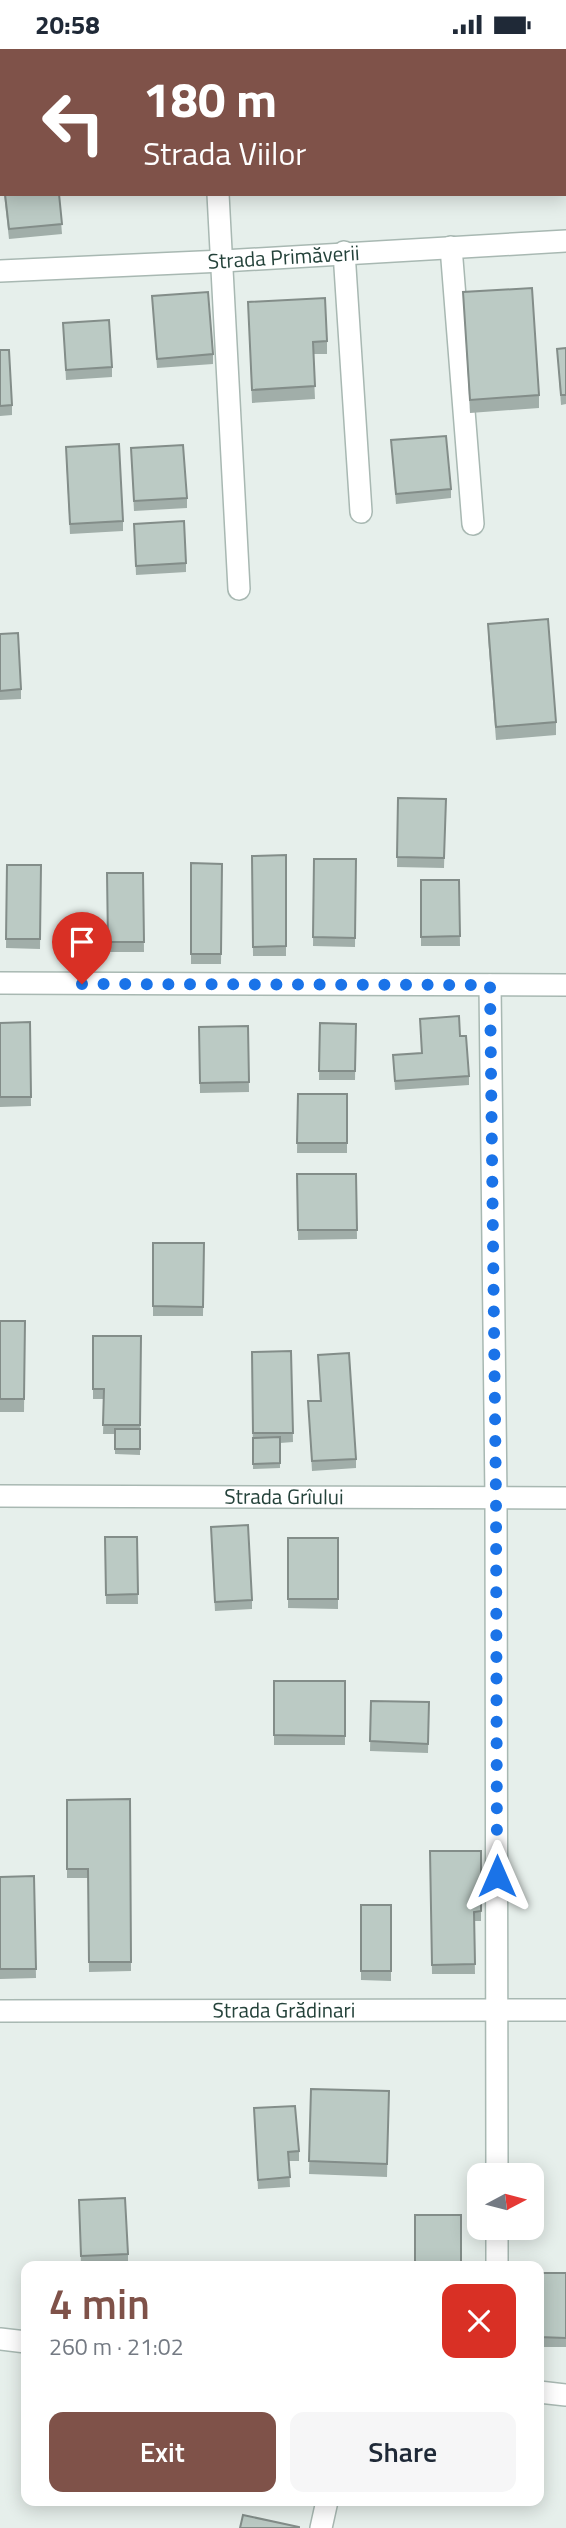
<!DOCTYPE html>
<html lang="en">
<head>
<meta charset="utf-8">
<style>
  :root { --surface:#fff; --page:#f6f6f7; --text:#1f2937; --muted:#747a83; --accent:#7f5249 }
  body { margin:0; font-family:"Titillium Web",sans-serif; background:var(--page); color:var(--text); height:100vh; display:flex; flex-direction:column; font-size:26px; white-space:nowrap }
  * { box-sizing:border-box; margin:0 }
  p { font-size:23px; color:var(--muted) }
  .icon { flex:none; width:38px; height:38px; fill:none; stroke:currentColor; stroke-width:2; stroke-linecap:round; stroke-linejoin:round }
  .map { position:relative; flex:1; overflow:hidden }
  .details { position:absolute; left:21px; top:2212px; width:523px; height:245px; display:flex; flex-direction:column; background:var(--surface); border-radius:14px; box-shadow:0 4px 18px #0003 }
  .details>* { flex:none }
  .top-card { position:absolute; left:0px; top:0px; width:567px; height:147px; box-shadow:0 4px 18px #0003; background:#7f5249; color:#fff; overflow:hidden }
  .needle { width:46px; rotate:83deg }
  .fabs { position:absolute; left:467px; top:2114px; display:grid; gap:14px }
  .fabs a { display:grid; place-items:center; width:77px; height:77px; border-radius:14px; background:var(--surface); box-shadow:0 4px 18px #0003; font-size:35px }
  .pin { position:absolute; display:grid; place-items:center; width:60px; height:60px; color:#fff; margin:-72px -30px; border-radius:50% 50% 50% 0; rotate:-45deg; box-shadow:0 0 7px #0007 }
  .pin .icon { rotate:45deg }
  .me { position:absolute; width:77px; margin:-38px; rotate:0deg; stroke-linejoin:round; filter:drop-shadow(0 0 5px #0008) }
  .turn { display:flex; align-items:center; gap:24px; height:147px; padding:0 28px; font-size:32px }
  .turn .icon { width:91px; height:91px; stroke-width:2.5 }
  .turn b { display:block; font-size:49px; line-height:60px }
  .round { display:grid; place-items:center; flex:none; width:74px; height:74px; border-radius:14px; background:var(--page) }
  .headline { display:flex; align-items:center; justify-content:space-between; height:119px; padding:0 28px }
  h1 { font-size:42px; font-weight:600; line-height:52px; color:var(--accent) }
  .button { display:flex; gap:14px; margin-top:auto; padding:14px 28px }
  .button a { flex:1; height:80px; border-radius:14px; background:var(--accent); color:#fff; font-size:28px; font-weight:600; line-height:80px; text-align:center }
  .button a+a { background:var(--page); color:var(--text) }
  .status { display:flex; justify-content:space-between; align-items:center; height:49px; padding:0 35px; background:var(--surface); direction:ltr }
  .status svg { height:19px; fill:currentColor }
  .map>svg:first-child { display:block }
</style>
</head>
<body>
<div class="status"><b>20:58</b><svg viewBox="0 0 49 12"><path d="M0 12V9h3v3zM5 12V6h3v6zM10 12V3h3v9zM15 12V0h3v12zM26 1h20v11H26zM47 4h2v5h-2z"/></svg></div>
<div class="map">
<svg width="566" height="2479" viewBox="0 0 566 2479">
  <rect width="100%" height="100%" fill="#e6efeb"/>
  <g fill="none" stroke-linecap="round" stroke-linejoin="round">
    <g stroke="#a8b8b2" stroke-width="24">
      <g id="minor">
        <path d="M 208,0 L 208,2"/>
        <path d="M 218,145 L 239,540"/>
        <path d="M 451,198 L 473,475"/>
        <path d="M 344,203 L 361,463"/>
        <path id="s1" d="M 0,222 L 223,212 L 566,192"/>
        <path d="M 0,934 L 566,936"/>
        <path d="M 490,936 L 496,1449 L 497,2126"/>
        <path id="s2" d="M 0,1447 L 566,1449"/>
        <path id="s3" d="M 0,1962 L 566,1961"/>
        <path d="M 497,2217 L 497,2179"/>
        <path d="M 0,2290 L 26,2293"/>
        <path d="M 539,2343 L 566,2346"/>
        <path d="M 321,2479 L 327,2452"/>
      </g>
    </g>
    <use href="#minor" stroke="#fff" stroke-width="21"/>
  </g>
  <g fill="#a1aea9">
    <path d="M 0,0 L 2,2 L 2,46 L 0,47 Z"/>
    <path d="M 4,145 L 59,145 L 62,185 L 9,190 Z"/>
    <path d="M 463,243 L 539,346 L 539,359 L 470,364 Z"/>
    <path d="M 152,247 L 213,305 L 213,315 L 157,319 Z"/>
    <path d="M 248,253 L 327,292 L 327,305 L 313,305 L 315,350 L 252,354 Z"/>
    <path d="M 63,274 L 112,318 L 112,328 L 66,331 Z"/>
    <path d="M 566,299 L 566,355 L 561,356 L 557,300 Z"/>
    <path d="M 0,301 L 12,356 L 12,366 L 0,367 Z"/>
    <path d="M 391,391 L 451,440 L 451,449 L 396,455 Z"/>
    <path d="M 131,399 L 187,449 L 187,459 L 134,462 Z"/>
    <path d="M 66,407 L 123,472 L 123,482 L 70,485 Z"/>
    <path d="M 134,475 L 186,514 L 186,523 L 136,526 Z"/>
    <path d="M 488,575 L 556,673 L 556,686 L 496,691 L 488,588 Z"/>
    <path d="M 0,585 L 21,640 L 21,650 L 0,651 Z"/>
    <path d="M 398,749 L 446,750 L 444,819 L 397,818 Z"/>
    <path d="M 286,806 L 286,907 L 253,907 L 252,807 Z"/>
    <path d="M 314,810 L 356,810 L 355,898 L 313,897 Z"/>
    <path d="M 191,814 L 222,815 L 221,915 L 191,915 Z"/>
    <path d="M 7,816 L 41,816 L 40,900 L 6,899 Z"/>
    <path d="M 107,824 L 143,824 L 144,903 L 108,903 Z"/>
    <path d="M 421,831 L 459,831 L 460,897 L 421,897 Z"/>
    <path d="M 420,970 L 460,987 L 469,1027 L 469,1036 L 395,1041 L 393,1006 L 422,1004 Z"/>
    <path d="M 30,973 L 31,1057 L 0,1058 L 0,974 Z"/>
    <path d="M 320,974 L 356,975 L 355,1031 L 319,1031 Z"/>
    <path d="M 248,977 L 249,1043 L 200,1044 L 199,978 Z"/>
    <path d="M 298,1045 L 347,1045 L 347,1104 L 297,1104 Z"/>
    <path d="M 297,1125 L 356,1125 L 357,1190 L 298,1191 Z"/>
    <path d="M 153,1194 L 204,1194 L 203,1267 L 153,1267 Z"/>
    <path d="M 0,1272 L 25,1272 L 24,1363 L 0,1363 Z"/>
    <path d="M 93,1287 L 141,1287 L 140,1406 L 115,1405 L 115,1385 L 103,1385 L 104,1350 L 93,1350 Z"/>
    <path d="M 291,1302 L 293,1393 L 280,1394 L 280,1419 L 253,1420 L 252,1303 Z"/>
    <path d="M 318,1306 L 356,1410 L 356,1419 L 312,1422 L 308,1352 L 320,1352 Z"/>
    <path d="M 211,1487 L 252,1551 L 252,1560 L 215,1562 Z"/>
    <path d="M 105,1488 L 137,1488 L 138,1555 L 106,1555 Z"/>
    <path d="M 288,1489 L 338,1489 L 338,1560 L 288,1559 Z"/>
    <rect x="274" y="1632" width="71" height="64"/>
    <path d="M 371,1652 L 429,1653 L 428,1704 L 370,1702 Z"/>
    <path d="M 130,1750 L 131,1922 L 89,1923 L 88,1829 L 67,1829 L 67,1751 Z"/>
    <path d="M 430,1802 L 481,1802 L 481,1872 L 474,1872 L 475,1925 L 432,1925 Z"/>
    <path d="M 34,1827 L 36,1929 L 0,1930 L 0,1828 Z"/>
    <path d="M 361,1856 L 391,1856 L 391,1932 L 361,1931 Z"/>
    <path d="M 311,2040 L 389,2042 L 387,2128 L 309,2125 Z"/>
    <path d="M 254,2059 L 299,2102 L 299,2112 L 289,2112 L 290,2138 L 258,2140 Z"/>
    <path d="M 79,2151 L 128,2205 L 128,2215 L 81,2217 Z"/>
    <path d="M 540,2224 L 566,2224 L 566,2298 L 539,2298 Z"/>
  </g>
  <g fill="#bbcac4" stroke="#838d89" stroke-width="2">
    <path d="M 0,0 L 48,0 L 48,2 L 2,2 L 2,37 L 0,37 Z"/>
    <rect x="126" y="0" width="43" height="2"/>
    <path d="M 0,65 L 2,65 L 2,90 L 0,72 Z"/>
    <path d="M 5,145 L 59,145 L 62,175 L 9,180 Z"/>
    <path d="M 532,239 L 539,346 L 470,351 L 463,243 Z"/>
    <path d="M 208,243 L 213,305 L 157,310 L 152,247 Z"/>
    <path d="M 325,249 L 327,292 L 313,293 L 315,337 L 252,341 L 248,253 Z"/>
    <path d="M 109,271 L 112,318 L 66,321 L 63,274 Z"/>
    <path d="M 566,299 L 566,346 L 561,346 L 557,300 Z"/>
    <path d="M 0,301 L 9,301 L 12,356 L 0,357 Z"/>
    <path d="M 446,387 L 451,440 L 396,445 L 391,391 Z"/>
    <path d="M 119,395 L 123,472 L 70,475 L 66,398 Z"/>
    <path d="M 183,396 L 187,449 L 134,452 L 131,399 Z"/>
    <path d="M 184,472 L 186,514 L 136,517 L 134,475 Z"/>
    <path d="M 548,570 L 556,673 L 496,678 L 488,575 Z"/>
    <path d="M 18,584 L 21,640 L 0,642 L 0,585 Z"/>
    <path d="M 398,749 L 446,750 L 444,809 L 397,808 Z"/>
    <path d="M 286,806 L 286,897 L 253,898 L 252,807 Z"/>
    <path d="M 314,810 L 356,810 L 355,889 L 313,888 Z"/>
    <path d="M 191,814 L 222,815 L 221,905 L 191,905 Z"/>
    <path d="M 7,816 L 41,816 L 40,890 L 6,890 Z"/>
    <path d="M 107,824 L 143,824 L 144,893 L 108,893 Z"/>
    <path d="M 421,831 L 459,831 L 460,887 L 421,888 Z"/>
    <path d="M 459,967 L 460,987 L 466,987 L 469,1027 L 395,1032 L 393,1006 L 422,1004 L 420,970 Z"/>
    <path d="M 30,973 L 31,1048 L 0,1048 L 0,974 Z"/>
    <path d="M 320,974 L 356,975 L 355,1022 L 319,1022 Z"/>
    <path d="M 248,977 L 249,1033 L 200,1034 L 199,978 Z"/>
    <path d="M 298,1045 L 347,1045 L 347,1094 L 297,1094 Z"/>
    <path d="M 297,1125 L 356,1125 L 357,1181 L 298,1181 Z"/>
    <path d="M 153,1194 L 204,1194 L 203,1258 L 153,1257 Z"/>
    <path d="M 0,1272 L 25,1272 L 24,1350 L 0,1350 Z"/>
    <path d="M 93,1287 L 141,1287 L 140,1376 L 103,1376 L 104,1340 L 93,1340 Z"/>
    <path d="M 291,1302 L 293,1384 L 253,1384 L 252,1303 Z"/>
    <path d="M 349,1304 L 356,1410 L 312,1412 L 308,1352 L 321,1352 L 318,1306 Z"/>
    <rect x="115" y="1380" width="25" height="20"/>
    <path d="M 280,1388 L 280,1414 L 253,1415 L 253,1389 Z"/>
    <path d="M 248,1476 L 252,1551 L 215,1553 L 211,1478 Z"/>
    <path d="M 105,1488 L 137,1488 L 138,1545 L 106,1546 Z"/>
    <rect x="288" y="1489" width="50" height="61"/>
    <path d="M 274,1632 L 345,1632 L 345,1687 L 274,1686 Z"/>
    <path d="M 371,1652 L 429,1653 L 428,1695 L 370,1692 Z"/>
    <path d="M 130,1750 L 131,1913 L 89,1913 L 88,1820 L 67,1820 L 67,1751 Z"/>
    <path d="M 430,1802 L 481,1802 L 481,1862 L 474,1863 L 475,1915 L 432,1916 Z"/>
    <path d="M 34,1827 L 36,1920 L 0,1920 L 0,1828 Z"/>
    <rect x="361" y="1856" width="30" height="66"/>
    <path d="M 311,2040 L 389,2042 L 387,2115 L 309,2112 Z"/>
    <path d="M 295,2057 L 299,2102 L 288,2103 L 290,2128 L 258,2131 L 254,2059 Z"/>
    <path d="M 125,2149 L 128,2205 L 81,2207 L 79,2151 Z"/>
    <rect x="415" y="2166" width="46" height="51"/>
    <path d="M 366,2213 L 366,2217 L 311,2217 L 311,2214 Z"/>
    <path d="M 540,2224 L 566,2224 L 566,2289 L 539,2288 Z"/>
    <path d="M 243,2466 L 299,2478 L 299,2479 L 240,2479 Z"/>
  </g>
  <g fill="none" stroke-linecap="round" stroke-linejoin="round">
    <path stroke="#1a73e8" stroke-width="12" stroke-dasharray="0 21.6" d="M 82,935 L 490,936 L 496,1449 L 497,1827"/>
  </g>
  <g text-anchor="middle" stroke-width="6" stroke-linejoin="round" paint-order="stroke">
    <g font-size="21" fill="#24423a" stroke="#f7fbf9">
      <text dy="7" stroke="none"><textPath href="#s1" startOffset="284">Strada Primăverii</textPath></text>
      <text dy="7" stroke="none"><textPath href="#s2" startOffset="284">Strada Grîului</textPath></text>
      <text dy="7" stroke="none"><textPath href="#s3" startOffset="284">Strada Grădinari</textPath></text>
    </g>
  </g>
</svg>
<div class="fabs">
<a><svg class="needle" viewBox="-14 -14 28 28"><path d="M0-13l5 13h-10z" fill="#e53935"/><path d="M0 13l5-13h-10z" fill="#747a83"/></svg></a>
</div>
<div class="pin" style="left:82px;top:935px;background:#d93025"><svg class="icon" aria-label="arrive" viewBox="0 0 24 24"><path d="M6 21V4h12l-3 4 3 4H6"/></svg></div>
<svg class="me" style="left:497px;top:1827px" viewBox="-20 -20 40 40"><path d="M0-17L14 15 0 8-14 15z" fill="#1a73e8" stroke="#fff" stroke-width="4"/></svg>
<div class="top-card">
<div class="turn"><svg class="icon" aria-label="left" viewBox="0 0 24 24"><path d="M17 20v-9H6M10 6l-5 5 5 5"/></svg><div><b>180 m</b>Strada Viilor</div></div>
</div>
<section class="details">
<div class="headline"><div><h1>4 min</h1><p>260 m · 21:02</p></div><a class="round" style="background:#d93025;color:#fff"><svg class="icon" aria-label="close" viewBox="0 0 24 24"><path d="M6 6l12 12M18 6L6 18"/></svg></a></div>
<div class="button"><a>Exit</a><a>Share</a></div>
</section>
</div>
</body>
</html>
